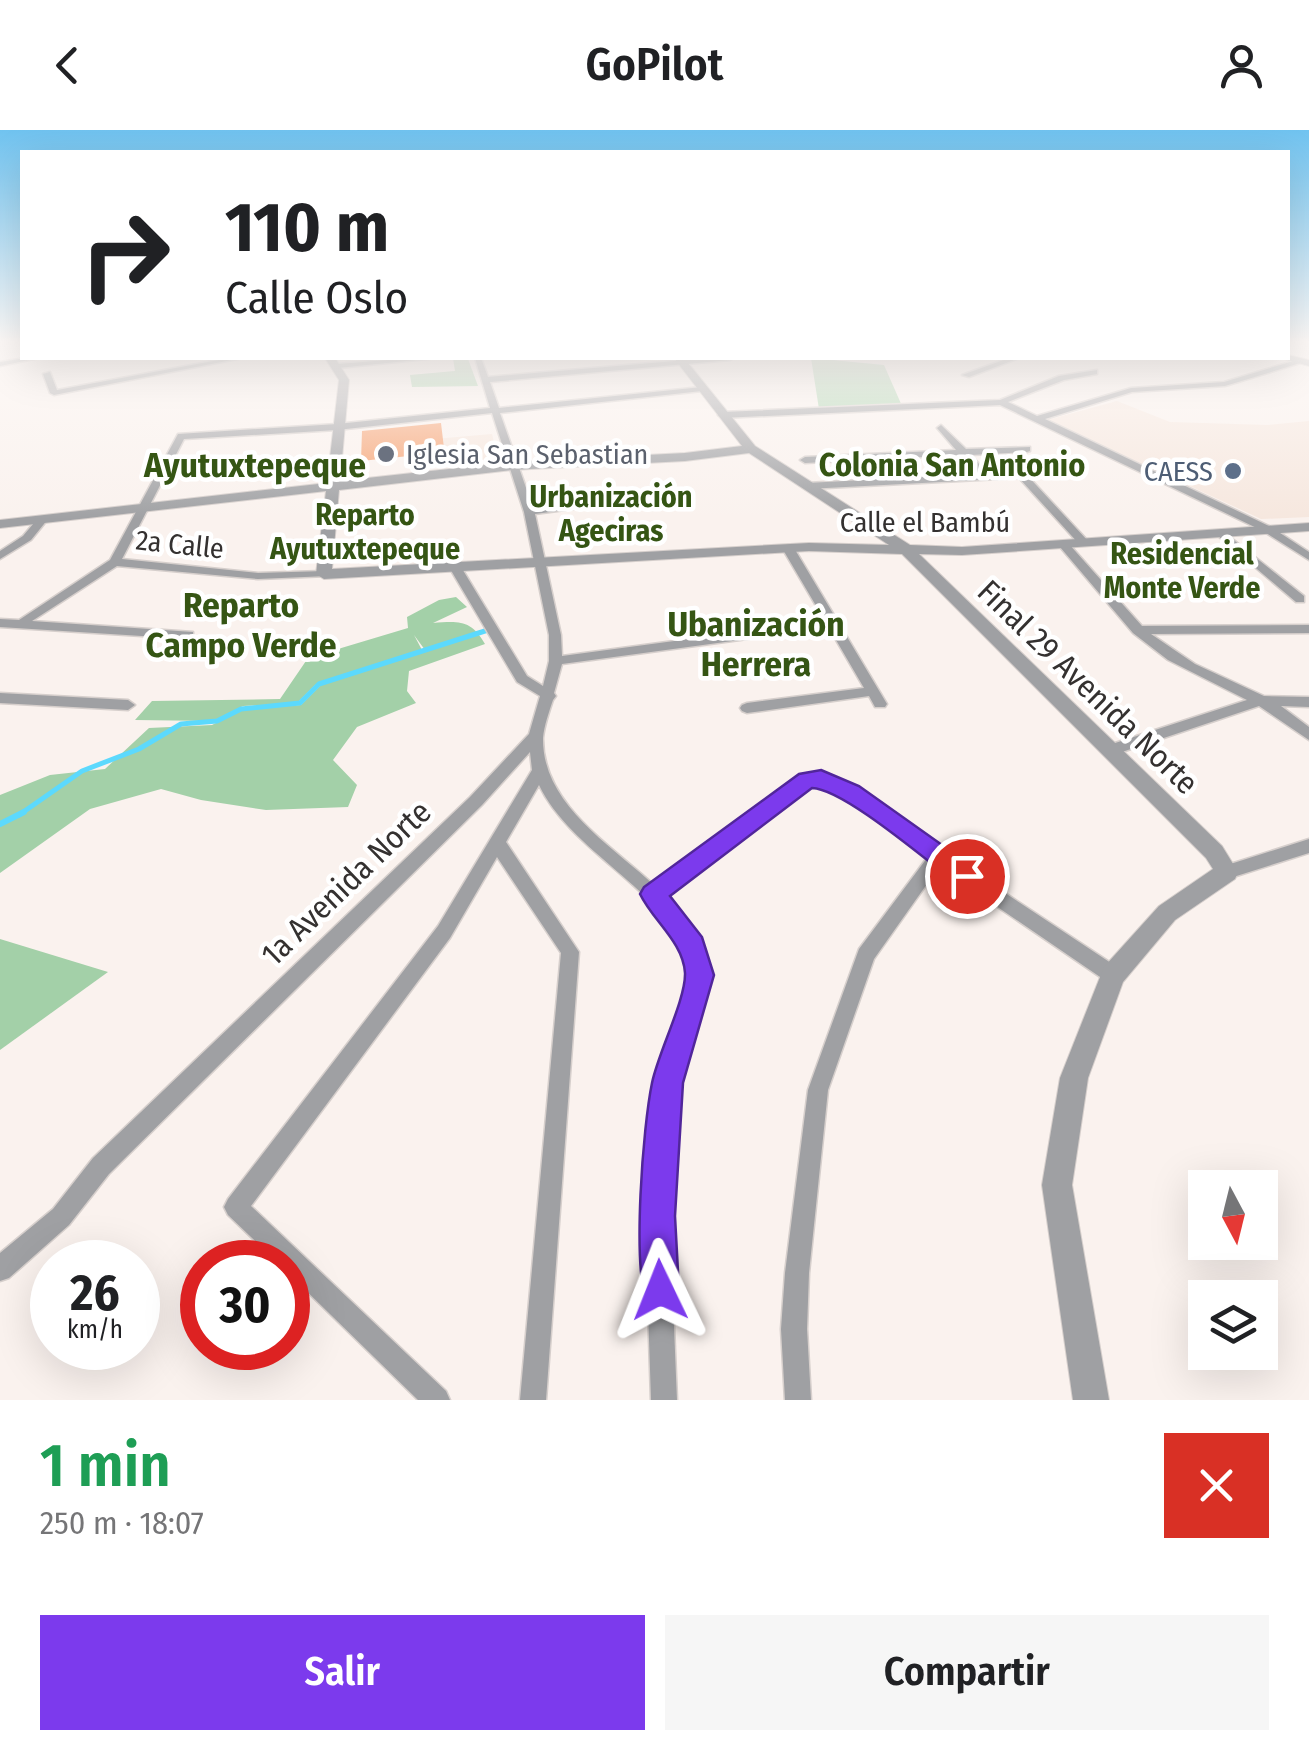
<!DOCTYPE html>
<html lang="es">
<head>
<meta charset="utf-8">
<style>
  :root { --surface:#fff; --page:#f6f6f6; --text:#202124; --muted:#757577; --accent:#7c3aed }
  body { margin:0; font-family:"Fira Sans Condensed",sans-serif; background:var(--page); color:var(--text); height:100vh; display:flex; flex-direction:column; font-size:38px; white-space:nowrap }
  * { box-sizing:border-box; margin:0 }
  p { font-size:32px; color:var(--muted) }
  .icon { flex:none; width:55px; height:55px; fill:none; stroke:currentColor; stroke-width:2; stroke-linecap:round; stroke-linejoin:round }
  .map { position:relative; height:1270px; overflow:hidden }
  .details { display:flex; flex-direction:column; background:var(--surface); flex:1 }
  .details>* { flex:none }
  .top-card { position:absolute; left:20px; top:20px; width:1270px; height:210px; border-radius:0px; box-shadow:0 10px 40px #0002; background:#fff; color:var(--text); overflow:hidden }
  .needle { width:65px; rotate:173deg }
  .fabs { position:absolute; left:1188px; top:1040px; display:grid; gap:20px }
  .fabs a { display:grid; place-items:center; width:90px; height:90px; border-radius:0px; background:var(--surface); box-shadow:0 10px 40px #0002; font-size:50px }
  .speed { position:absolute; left:30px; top:1110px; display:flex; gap:20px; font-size:50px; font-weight:700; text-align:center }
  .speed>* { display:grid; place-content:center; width:130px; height:130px; border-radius:50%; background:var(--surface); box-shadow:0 10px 40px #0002; line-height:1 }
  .speed small { font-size:25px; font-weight:400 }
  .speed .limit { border:15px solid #d22; background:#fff; color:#111 }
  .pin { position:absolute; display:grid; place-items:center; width:85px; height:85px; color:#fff; margin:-42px; border:5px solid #fff; border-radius:50%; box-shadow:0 2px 10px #0007 }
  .me { position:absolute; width:110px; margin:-55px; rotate:358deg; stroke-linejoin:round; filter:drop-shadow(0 0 8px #0008) }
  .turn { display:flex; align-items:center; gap:35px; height:210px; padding:0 40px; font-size:45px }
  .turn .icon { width:130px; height:130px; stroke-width:2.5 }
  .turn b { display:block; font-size:70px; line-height:85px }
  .round { display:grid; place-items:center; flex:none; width:105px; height:105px; border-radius:0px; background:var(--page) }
  .summary { display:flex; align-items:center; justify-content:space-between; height:170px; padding:0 40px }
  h1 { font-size:60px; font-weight:600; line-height:75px; color:#1e9e55 }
  .primary-button { display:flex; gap:20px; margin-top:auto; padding:20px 40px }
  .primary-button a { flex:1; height:115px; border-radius:0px; background:var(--accent); color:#fff; font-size:40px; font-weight:600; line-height:115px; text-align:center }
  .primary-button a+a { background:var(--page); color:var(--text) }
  header { display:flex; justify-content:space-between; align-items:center; height:130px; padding:0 40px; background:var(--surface); font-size:45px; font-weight:600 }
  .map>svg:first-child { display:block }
</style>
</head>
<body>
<header><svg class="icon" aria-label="back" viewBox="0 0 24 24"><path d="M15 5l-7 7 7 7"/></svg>GoPilot<svg class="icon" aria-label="person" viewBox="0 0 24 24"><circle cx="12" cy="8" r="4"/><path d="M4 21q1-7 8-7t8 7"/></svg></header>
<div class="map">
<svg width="1309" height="1270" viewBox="0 0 1309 1270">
  <rect width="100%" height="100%" fill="#faf2ee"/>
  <g fill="#f6e7de">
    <path d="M 1117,271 L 1170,292 L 1268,295 L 1309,291 L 1309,387 L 1261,389 L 1047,290 Z"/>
    <path d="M 492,304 L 498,329 L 492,332 L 447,337 L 445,324 L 436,325 L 434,309 Z"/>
  </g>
  <g fill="#a3d0a8">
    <path d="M 453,228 L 468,229 L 478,256 L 412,257 L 410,245 L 455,241 Z"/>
    <path d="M 811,228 L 884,235 L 902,276 L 819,279 Z"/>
    <path d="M 456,467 L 467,477 L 433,493 C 460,491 471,490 485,514 L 409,541 L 407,561 L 416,573 L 357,597 L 333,630 L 357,655 L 348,677 L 266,680 L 201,670 L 161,659 L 90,679 L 0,743 L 0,665 L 50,645 L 105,639 L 149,598 L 212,595 L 243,579 L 301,575 L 321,555 L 425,520 L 414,505 L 422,520 L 315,555 L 297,573 L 243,576 L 213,591 L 135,590 L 152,571 L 280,569 L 308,528 L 408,498 L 407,487 L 439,470 Z"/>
    <path d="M 0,809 L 108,842 L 0,920 Z"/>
  </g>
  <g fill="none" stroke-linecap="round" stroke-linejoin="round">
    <path stroke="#5cd9fd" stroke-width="5" d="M 19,685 L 82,641 L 139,619 L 181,594 L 217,591 L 241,579 L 300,573 L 319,554 L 488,500"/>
    <path stroke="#5cd9fd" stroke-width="6" d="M 0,694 L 24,682"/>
  </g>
  <path fill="#f5a06f" d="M 441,293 L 446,335 L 429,337 L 428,324 L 361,331 L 362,301 Z"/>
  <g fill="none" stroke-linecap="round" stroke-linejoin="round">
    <g stroke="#d6cfcc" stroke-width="3">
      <g id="minor">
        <path d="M 25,228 L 39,228 L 0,236 L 0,232 Z"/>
        <path d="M 229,228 L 242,228 L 54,265 L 50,263 L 43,244 L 50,242 L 57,260 Z"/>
        <path d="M 411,228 L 436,228 L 338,238 L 334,236 L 338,234 Z"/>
        <path d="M 475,228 L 481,228 L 488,247 L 710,228 L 734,228 L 730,230 L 490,252 L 499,278 L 702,257 L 706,259 L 702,261 L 500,283 L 533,378 L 654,362 L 659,365 L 654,368 L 535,384 L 561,505 L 562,526 L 825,491 L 782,418 L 788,415 L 794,418 L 887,574 L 885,577 L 875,577 L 869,566 L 747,583 L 742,581 L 740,578 L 742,575 L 747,573 L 864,558 L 829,498 L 562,534 L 554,563 L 556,566 L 553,570 C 549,582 544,596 543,608 C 542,674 611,715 654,755 L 802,646 L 821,643 L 856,658 L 943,722 L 1120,839 L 1122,845 L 1120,851 L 1113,854 L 1106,851 L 939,737 L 874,829 L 828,960 L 809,1143 L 807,1199 L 811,1270 L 785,1270 L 781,1199 L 785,1143 L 808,960 L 859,819 L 927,728 C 901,709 841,653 811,655 L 665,765 C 684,788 707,814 708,845 C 709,886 681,922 677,963 C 667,1065 673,1168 677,1270 L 651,1270 C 648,1167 641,1060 657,958 C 663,916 701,870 687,826 C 665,760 571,722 539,655 L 506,712 L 579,822 L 546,1270 L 520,1270 L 561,823 L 497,727 L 450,808 L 251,1076 L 446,1261 L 450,1270 L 418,1270 L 288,1143 L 288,1132 L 277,1132 L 228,1085 L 224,1077 L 228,1069 L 438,796 L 532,640 L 530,622 L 482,675 L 109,1044 L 69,1095 L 9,1148 L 0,1151 L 0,1123 L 53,1079 L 93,1028 L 470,667 L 529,604 L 540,566 L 517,552 L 449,437 L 451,435 L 455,434 L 461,437 L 527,546 L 543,556 L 549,531 L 549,505 L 524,382 L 492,283 L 337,300 L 184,309 L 122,429 L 258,443 L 324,441 L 330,444 L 328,446 L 258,449 L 117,436 L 32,491 L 193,502 L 193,508 L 189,509 L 0,497 L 0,489 L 19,490 L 110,430 L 178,304 L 337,294 L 490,278 Z"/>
        <path d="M 1009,228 L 1019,228 L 969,247 L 962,245 Z"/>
        <path d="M 1300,229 L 1307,231 L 1225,256 L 1132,262 L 1045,289 L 1271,397 L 1309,422 L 1309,430 L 1263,401 L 1000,275 L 722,288 L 718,285 L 722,282 L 1000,270 L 1059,246 L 1097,240 L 1097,244 L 1064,250 L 1008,272 L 1037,286 L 1131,258 L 1224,252 Z"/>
        <path d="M 941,295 L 966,319 L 1030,317 L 1030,321 L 1027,322 L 971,325 L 988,344 L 1025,343 L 1088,411 L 1088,415 L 1080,415 L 1019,348 L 807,359 L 802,356 L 807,353 L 978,344 L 961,325 L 805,333 L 800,330 L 805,327 L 956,320 L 937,298 Z"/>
        <path d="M 39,387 L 48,389 L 31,410 L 0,429 L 0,421 L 23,406 Z"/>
        <path d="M 1221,400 L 1304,466 L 1304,472 L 1296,472 L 1217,405 L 1217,401 Z"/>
        <path d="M 1064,412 L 1068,413 L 1142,496 L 1309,495 L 1309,503 L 1151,504 L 1195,534 L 1264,566 L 1309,567 L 1309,577 L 1281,576 L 1309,597 L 1309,610 L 1259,576 L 1116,624 L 1106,624 L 1104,620 L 1106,616 L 1247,570 L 1168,530 L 1133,503 L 1060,417 L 1060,413 Z"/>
        <path d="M 0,563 L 128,570 L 135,575 L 128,580 L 0,573 Z"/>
        <path d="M 1309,709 L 1309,723 L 1227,749 L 1221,747 L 1219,742 L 1221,737 Z"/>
      </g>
    </g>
    <g stroke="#d6cfcc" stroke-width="2">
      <g id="tertiary">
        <path d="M 1288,225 L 1309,230 L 1309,236 L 1280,228 Z"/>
        <path d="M 325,228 L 335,228 L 349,250 L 340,351 L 512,332 L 685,323 L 742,316 L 674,228 L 684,228 L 755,316 L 910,415 L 962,417 L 1309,393 L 1309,401 L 962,425 L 919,424 L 1222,716 L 1238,742 L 1235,749 L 1175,790 L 1123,852 L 1088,948 L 1072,1055 L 1109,1270 L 1073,1270 L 1042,1055 L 1060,948 L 1104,837 L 1159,776 L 1213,739 L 1206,728 L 902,424 L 809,421 L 324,449 L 316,444 L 326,361 L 0,398 L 0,390 L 327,353 L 339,250 ZM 749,323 L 889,415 L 809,413 L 332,439 L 339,360 L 512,340 L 685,331 Z"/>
      </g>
    </g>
    <use href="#minor" fill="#9fa0a3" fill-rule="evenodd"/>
    <use href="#tertiary" fill="#9fa0a3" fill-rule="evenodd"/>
  </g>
  <linearGradient id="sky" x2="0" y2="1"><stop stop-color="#70c3f0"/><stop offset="0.54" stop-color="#fdf9f7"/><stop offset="1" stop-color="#fdf9f7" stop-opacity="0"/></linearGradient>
  <rect width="1309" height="391" fill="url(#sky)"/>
  <path fill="#7c3aed" stroke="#51269a" stroke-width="2.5" d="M 821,640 L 859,656 L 976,739 L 980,746 L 976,754 L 967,757 L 958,754 C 928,732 844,659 812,658 L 670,766 L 702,807 L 714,845 L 683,953 L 675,1086 L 679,1160 L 673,1173 L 660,1178 L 647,1173 C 632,1135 643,996 652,953 C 658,923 686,869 685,843 C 683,812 653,791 640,764 L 644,757 L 799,644 Z"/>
  <circle fill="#6b7280" stroke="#fff" stroke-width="4" cx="386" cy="324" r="10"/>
  <circle fill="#5c6f8a" stroke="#fff" stroke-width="4" cx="1233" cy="341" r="10"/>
  <g text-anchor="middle" stroke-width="9" stroke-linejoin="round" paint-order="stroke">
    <g font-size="28" fill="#5b616d" stroke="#fff" text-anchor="start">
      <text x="406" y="334">Iglesia San Sebastian</text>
    </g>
    <g font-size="28" fill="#4e5e75" stroke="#fff" text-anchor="end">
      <text x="1213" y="351">CAESS</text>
    </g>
    <g font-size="28" fill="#343130" stroke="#fff">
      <text x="925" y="402">Calle el Bambú</text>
      <text transform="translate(180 414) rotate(6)" y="10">2a Calle</text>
    </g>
    <g font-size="30" font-weight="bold" fill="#355514" stroke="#fff">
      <text x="611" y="377">Urbanización<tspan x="611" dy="34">Ageciras</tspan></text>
      <text x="365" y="395">Reparto<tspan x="365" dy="34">Ayutuxtepeque</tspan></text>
      <text x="1182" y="434">Residencial<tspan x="1182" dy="34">Monte Verde</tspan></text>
    </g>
    <g font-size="32" font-weight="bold" fill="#355514" stroke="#fff">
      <text x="952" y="346">Colonia San Antonio</text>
    </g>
    <g font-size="32" fill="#343130" stroke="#fff">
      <text transform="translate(1088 557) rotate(44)" y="11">Final 29 Avenida Norte</text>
      <text transform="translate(346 753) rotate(-44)" y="11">1a Avenida Norte</text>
    </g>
    <g font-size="35" font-weight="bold" fill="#355514" stroke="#fff">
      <text x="255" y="347">Ayutuxtepeque</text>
    </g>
    <g font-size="35" font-weight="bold" fill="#355514" stroke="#fff">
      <text x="241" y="487">Reparto<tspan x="241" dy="40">Campo Verde</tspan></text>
      <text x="756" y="506">Ubanización<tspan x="756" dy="40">Herrera</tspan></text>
    </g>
  </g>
</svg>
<div class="fabs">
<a><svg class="needle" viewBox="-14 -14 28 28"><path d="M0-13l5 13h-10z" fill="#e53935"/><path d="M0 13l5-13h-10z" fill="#757577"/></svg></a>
<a><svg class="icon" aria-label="layers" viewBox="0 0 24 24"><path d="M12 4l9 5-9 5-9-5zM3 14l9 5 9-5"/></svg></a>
</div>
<div class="speed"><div>26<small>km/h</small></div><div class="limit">30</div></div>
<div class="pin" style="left:967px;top:746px;background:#d93025"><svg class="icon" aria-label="arrive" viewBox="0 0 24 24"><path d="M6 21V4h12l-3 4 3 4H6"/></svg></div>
<svg class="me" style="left:660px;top:1160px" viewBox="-20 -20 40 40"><path d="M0-17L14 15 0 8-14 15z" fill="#7c3aed" stroke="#fff" stroke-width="4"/></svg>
<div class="top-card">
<div class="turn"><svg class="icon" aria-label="right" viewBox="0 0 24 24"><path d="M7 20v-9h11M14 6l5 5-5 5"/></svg><div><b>110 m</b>Calle Oslo</div></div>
</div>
</div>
<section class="details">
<div class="summary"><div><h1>1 min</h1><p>250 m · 18:07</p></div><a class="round" style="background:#d93025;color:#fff"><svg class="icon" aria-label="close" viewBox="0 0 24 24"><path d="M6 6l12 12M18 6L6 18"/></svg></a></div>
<div class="primary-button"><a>Salir</a><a>Compartir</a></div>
</section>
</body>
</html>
